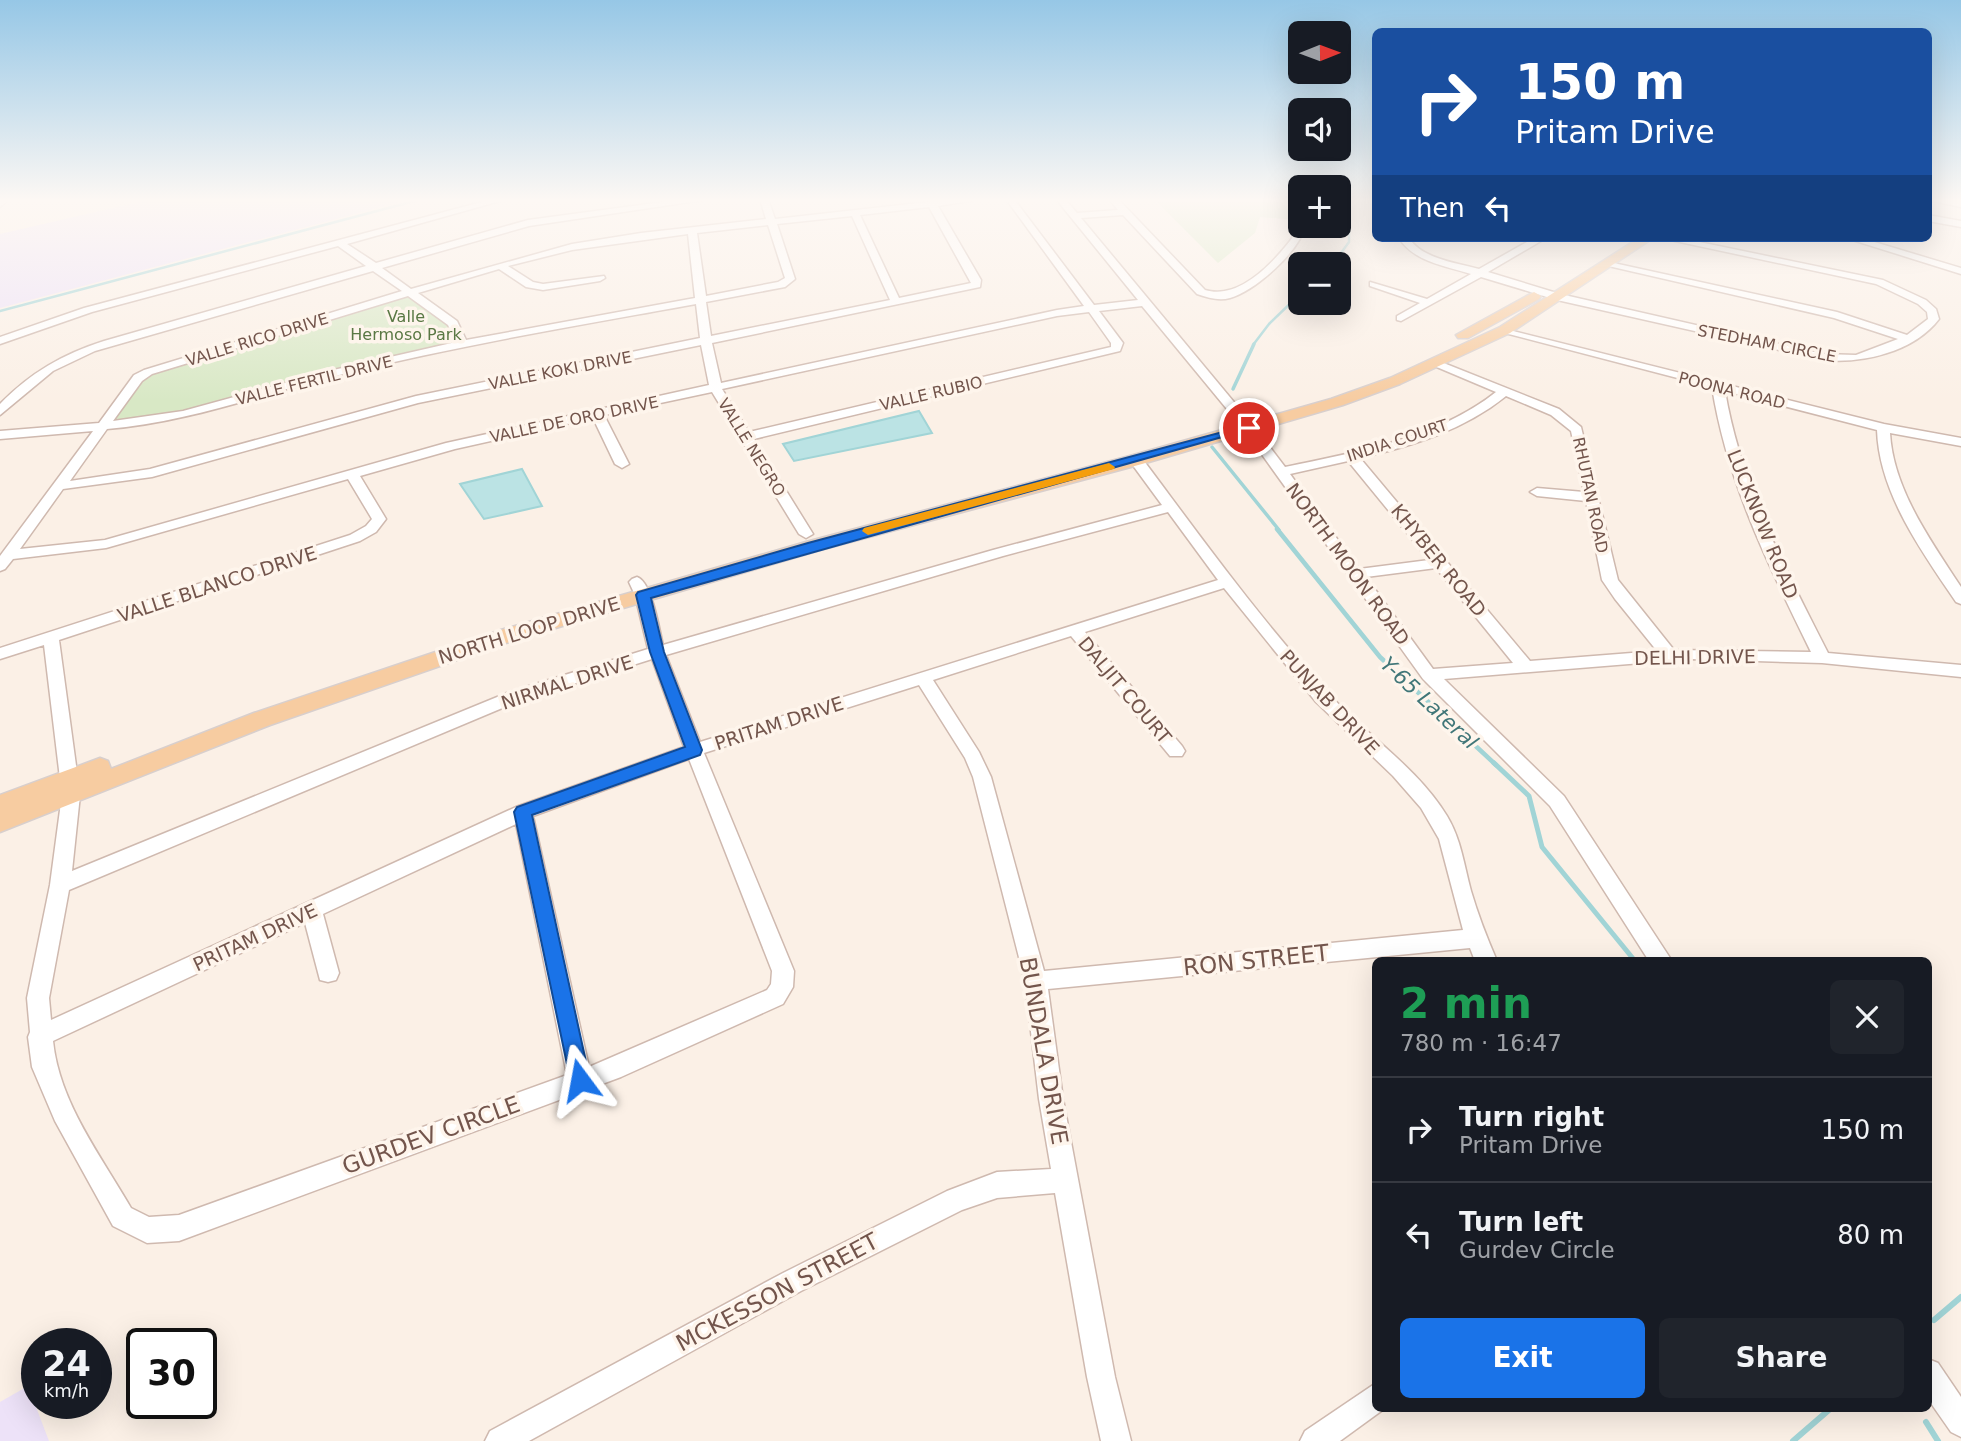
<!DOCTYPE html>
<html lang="en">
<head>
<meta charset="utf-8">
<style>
  :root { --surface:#171b24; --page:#20242c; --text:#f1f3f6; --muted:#9ea1a6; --line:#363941; --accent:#1a73e8 }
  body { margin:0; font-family:"DejaVu Sans",sans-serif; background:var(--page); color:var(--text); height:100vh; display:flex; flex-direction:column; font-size:26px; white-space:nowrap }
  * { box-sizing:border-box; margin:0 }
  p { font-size:23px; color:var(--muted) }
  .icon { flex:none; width:38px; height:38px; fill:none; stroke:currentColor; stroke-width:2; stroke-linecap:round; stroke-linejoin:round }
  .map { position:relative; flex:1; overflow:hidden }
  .panel { position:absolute; left:1372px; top:957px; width:560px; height:455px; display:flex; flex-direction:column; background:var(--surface); border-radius:10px; box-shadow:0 7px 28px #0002 }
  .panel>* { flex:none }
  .top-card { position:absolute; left:1372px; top:28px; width:560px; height:214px; border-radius:10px; box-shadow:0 7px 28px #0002; background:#1a4fa0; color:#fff; overflow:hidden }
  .needle { width:46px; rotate:89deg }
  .controls { position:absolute; left:1288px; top:21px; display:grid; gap:14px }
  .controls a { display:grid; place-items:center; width:63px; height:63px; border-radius:10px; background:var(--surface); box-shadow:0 7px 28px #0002; font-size:35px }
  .speed { position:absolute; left:21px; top:1328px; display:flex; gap:14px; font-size:35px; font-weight:700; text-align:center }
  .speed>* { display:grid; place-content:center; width:91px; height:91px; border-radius:50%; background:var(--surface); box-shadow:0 7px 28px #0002; line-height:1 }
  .speed small { font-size:18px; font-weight:400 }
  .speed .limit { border:4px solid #111; border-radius:10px; background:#fff; color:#111 }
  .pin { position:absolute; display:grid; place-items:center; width:60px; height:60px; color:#fff; margin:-30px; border:4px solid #fff; border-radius:50%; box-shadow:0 2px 7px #0007 }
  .me { position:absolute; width:77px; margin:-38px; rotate:347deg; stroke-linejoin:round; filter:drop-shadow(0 0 5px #0008) }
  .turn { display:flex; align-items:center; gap:24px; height:147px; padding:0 28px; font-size:32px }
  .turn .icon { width:91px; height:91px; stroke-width:2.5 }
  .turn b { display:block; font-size:49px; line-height:60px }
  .then { display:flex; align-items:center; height:66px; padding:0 28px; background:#0003; gap:14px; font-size:26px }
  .round { display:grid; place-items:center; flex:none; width:74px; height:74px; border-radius:10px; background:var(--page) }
  .overview { display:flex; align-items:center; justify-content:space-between; height:119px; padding:0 28px }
  h1 { font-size:42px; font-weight:700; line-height:52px; color:#1e9e55 }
  .cta { display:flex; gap:14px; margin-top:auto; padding:14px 28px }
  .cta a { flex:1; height:80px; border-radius:10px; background:var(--accent); color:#fff; font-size:28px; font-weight:700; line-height:80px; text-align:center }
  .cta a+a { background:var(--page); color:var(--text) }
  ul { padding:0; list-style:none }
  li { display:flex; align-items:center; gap:21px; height:105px; padding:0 28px; border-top:2px solid var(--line) }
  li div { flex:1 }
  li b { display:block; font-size:26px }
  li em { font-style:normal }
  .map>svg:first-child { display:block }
</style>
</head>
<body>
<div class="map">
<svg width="1961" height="1441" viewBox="0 0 1961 1441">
  <rect width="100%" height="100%" fill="#fbf0e6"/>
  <g fill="#ede2f8">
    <path d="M 152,199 L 411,199 L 0,308 L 0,234 Z"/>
    <path d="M 28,1386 L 49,1441 L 0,1441 L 0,1402 Z"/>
  </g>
  <g fill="#d8e8c5">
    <path d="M 1154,199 L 1262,199 L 1300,203 L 1300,220 L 1260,217 L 1255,233 L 1218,263 Z"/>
    <path d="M 411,292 L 453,323 L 462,344 L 184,414 L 103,426 L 138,378 Z"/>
  </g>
  <g fill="#bbe3e4" stroke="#a1d4d6" stroke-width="2">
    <path d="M 919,411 L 932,433 L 794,461 L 783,444 Z"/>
    <path d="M 522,469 L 542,506 L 484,519 L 460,484 Z"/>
  </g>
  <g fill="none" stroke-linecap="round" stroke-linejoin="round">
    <g stroke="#a1d4d6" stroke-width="2.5">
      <path d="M 1333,264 L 1349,242 L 1349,199"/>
      <path d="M 0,311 L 422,199"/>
      <path d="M 1253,345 L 1269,324 L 1300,294"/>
    </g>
    <g stroke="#a1d4d6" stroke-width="3.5">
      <path d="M 1233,389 L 1254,344"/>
      <path d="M 1212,447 L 1279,530"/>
    </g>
    <path stroke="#a1d4d6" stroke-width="4.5" d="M 1277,529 L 1380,657 L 1496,765"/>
    <path stroke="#a1d4d6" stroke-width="5" d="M 1494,763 L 1529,796 L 1542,847 L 1635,961"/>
    <g stroke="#a1d4d6" stroke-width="6">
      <path d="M 1934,1320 L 1961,1297"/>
      <path d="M 1926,1422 L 1938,1441"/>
      <path d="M 1793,1441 L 1830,1409"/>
    </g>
    <g stroke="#cfb9af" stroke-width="3">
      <g id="minor">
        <path d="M 0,199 L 9,199 L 0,207 Z"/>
        <path d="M 493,199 L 507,199 L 347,244 L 376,263 L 528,220 L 685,199 L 710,199 L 529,226 L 382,268 L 411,289 L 572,244 L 641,233 L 766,219 L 760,199 L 768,199 L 775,219 L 955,199 L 982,199 L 938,206 L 981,280 L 980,287 L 712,343 L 721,383 L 1057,310 L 1084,306 L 1006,199 L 1014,199 L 1094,305 L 1138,300 L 1056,199 L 1065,199 L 1077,213 L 1118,210 L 1109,199 L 1118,199 L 1205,290 C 1238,300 1271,265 1290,241 C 1296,234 1293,227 1300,223 L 1300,226 L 1305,226 C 1300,251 1255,291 1230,298 C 1219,301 1209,298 1197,294 L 1123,215 L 1081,218 L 1253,425 L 1285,467 C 1356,452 1437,439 1496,392 L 1432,365 L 1430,363 L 1436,360 L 1559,409 L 1581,427 L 1618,580 L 1674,650 L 1811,652 C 1769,567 1727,482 1712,387 L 1501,332 L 1501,328 L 1884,424 L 1961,438 L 1961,446 L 1890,433 C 1893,489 1931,541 1961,587 L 1961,604 L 1956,602 C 1922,552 1879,493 1877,430 L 1725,391 C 1741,485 1785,569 1828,653 L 1961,665 L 1961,677 L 1822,663 L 1691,659 L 1444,679 L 1564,796 L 1672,961 L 1649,961 L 1550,806 L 1423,679 L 1245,431 L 1142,306 L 1099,311 L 1123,343 L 1120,351 L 754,439 L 813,534 L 806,538 L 799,534 L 712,392 L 604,415 L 629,464 L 622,468 L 615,464 L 593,418 L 455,449 L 360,476 L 386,519 L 376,532 L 360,541 L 59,640 L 80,795 L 72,871 L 507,693 L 648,649 L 635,595 L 629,582 L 632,579 L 637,577 C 652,582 659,629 663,645 L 993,550 L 1162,505 L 1129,460 L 1136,456 L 1141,457 C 1201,537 1260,620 1329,694 C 1367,736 1417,767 1447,816 C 1461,839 1464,865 1471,891 C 1478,915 1487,938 1497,961 L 1475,961 L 1470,948 L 1048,989 L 1063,1099 L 1115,1377 L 1131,1441 L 1101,1441 L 1087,1377 L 1055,1193 L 997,1198 L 962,1210 L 801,1291 L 529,1441 L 485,1441 L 490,1431 L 783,1273 L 947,1191 L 997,1172 L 1051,1169 L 1039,1099 L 1025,981 L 973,777 L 965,758 L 919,685 L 704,753 L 794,971 L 793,987 L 783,1004 L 621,1077 L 179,1241 L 147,1243 L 113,1226 L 55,1121 L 32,1067 L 28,1037 L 30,1032 L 27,998 L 50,885 L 62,795 L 44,645 L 0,659 L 0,648 L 350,535 L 366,526 L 372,519 L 348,479 L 106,548 L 13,559 L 5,569 L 0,571 L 0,556 L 93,431 L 0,439 L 0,431 L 99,423 L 134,375 L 144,370 L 402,291 L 373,271 L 95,351 L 53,371 L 0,415 L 0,404 C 30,373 63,354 104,341 L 366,266 L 338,246 L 92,312 L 0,344 L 0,337 L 84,308 ZM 929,207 L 971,283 L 899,298 L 860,215 ZM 852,216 L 890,300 L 711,336 L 706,302 L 785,287 L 795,279 L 777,224 ZM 768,225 L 785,278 L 778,282 L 706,296 L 697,233 ZM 688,234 L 695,298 L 466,340 L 457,321 L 418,293 L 499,269 L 526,287 L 543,290 L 600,281 L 605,278 L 604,276 L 543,284 L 533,282 L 508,266 L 572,250 ZM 408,296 L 448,325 L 456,342 L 329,371 L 183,411 L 113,421 L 142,381 L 152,374 ZM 696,304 L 700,338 L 416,396 L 150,469 L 70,481 L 107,429 C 185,423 259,395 335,376 C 454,346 575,326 696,304 ZM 1089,312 L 1111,343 L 1111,347 L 749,432 L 722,389 L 1057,316 ZM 701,345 L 709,385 L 446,443 L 105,540 L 20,549 L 63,489 L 152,477 L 418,403 ZM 1506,396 L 1551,415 L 1571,431 L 1584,492 L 1537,488 L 1530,492 L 1537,496 L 1586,501 L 1602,580 L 1615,599 L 1657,651 L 1530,661 L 1360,458 C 1412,446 1464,430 1506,396 ZM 1348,461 L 1429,560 L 1359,569 L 1290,474 ZM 1168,512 L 1218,580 L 700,742 L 666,655 L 1003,556 ZM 1436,568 L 1513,663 L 1433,669 L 1366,577 ZM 1224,588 L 1316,702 L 1393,776 L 1421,808 L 1439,839 L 1463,930 L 1044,971 L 991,777 L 979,752 L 933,680 L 1071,636 L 1170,756 L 1182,756 L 1185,751 L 1182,746 L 1085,632 ZM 652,659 L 684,747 L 516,807 L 51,1020 L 49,998 L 69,890 L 519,701 ZM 689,759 L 772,971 L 771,984 L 767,990 L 589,1067 L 533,816 ZM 516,824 L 567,1075 L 179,1215 L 149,1217 L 131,1208 C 101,1156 59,1102 53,1041 L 305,923 L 320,980 L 328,982 L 336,980 L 339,973 L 323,914 Z"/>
        <path d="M 1931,199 L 1961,201 L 1961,207 L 1932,201 Z"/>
        <path d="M 1928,215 L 1961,221 L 1961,227 L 1928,221 Z"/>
        <path d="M 1399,238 L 1409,238 C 1422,259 1457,263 1479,269 L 1534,238 L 1546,238 L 1488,272 L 1560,294 L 1823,354 L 1856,355 L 1898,339 L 1834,318 L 1604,265 L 1609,262 L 1837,312 L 1907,335 L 1928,319 L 1927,312 L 1918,304 L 1876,284 L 1661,238 L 1680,238 L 1883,280 L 1926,300 L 1936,309 L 1939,319 C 1914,352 1862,364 1823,360 L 1557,300 L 1481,277 L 1401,321 L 1397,320 L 1397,316 L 1420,303 L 1370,286 L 1370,282 L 1427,299 L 1471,274 C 1446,266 1414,262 1399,238 Z"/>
        <path d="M 1846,238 L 1861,238 L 1961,268 L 1961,274 Z"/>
        <path d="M 1928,1359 L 1938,1363 L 1961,1397 L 1961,1437 L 1951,1432 L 1928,1399 Z"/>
        <path d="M 1376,1383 L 1376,1409 L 1384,1409 L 1340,1441 L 1300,1441 L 1305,1431 Z"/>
      </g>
    </g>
    <g stroke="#d8cfcd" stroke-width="3">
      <g id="major">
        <path d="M 1639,238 L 1653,238 L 1510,333 L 1400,384 L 1343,405 L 1142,464 L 820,550 L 515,640 L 270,725 L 0,832 L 0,795 L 92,761 L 100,758 L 108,761 L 111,769 L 254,713 L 501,630 L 806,542 L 1130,456 L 1331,399 L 1390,378 L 1500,327 Z"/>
        <path d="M 1534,292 L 1541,296 L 1539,299 L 1468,338 L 1458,338 L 1456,335 Z"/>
      </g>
    </g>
    <use href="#minor" fill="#fff" fill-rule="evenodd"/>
    <use href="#major" fill="#f7cca1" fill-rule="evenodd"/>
  </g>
  <linearGradient id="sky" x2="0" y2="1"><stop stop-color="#96c7e6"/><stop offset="0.5" stop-color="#fdf8f4"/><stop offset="1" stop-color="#fdf8f4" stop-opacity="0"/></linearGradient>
  <rect width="1961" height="401" fill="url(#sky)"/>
  <path fill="#1a73e8" stroke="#114b97" stroke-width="2" d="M 1245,426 L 1254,428 L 651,598 L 664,652 L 702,750 L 700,755 L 532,815 L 590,1080 L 587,1088 L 580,1091 L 572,1088 L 514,812 L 517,807 L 685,747 L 650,652 L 636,595 L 638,592 L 808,543 Z"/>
  <path fill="#f59e0b" d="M 1109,463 L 1115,467 L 1114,469 L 868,535 L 862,531 L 864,528 Z"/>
  <g text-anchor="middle" stroke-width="7" stroke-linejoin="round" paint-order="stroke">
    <g font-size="16" fill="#5a7844" stroke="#fef5ec">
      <text x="406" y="322">Valle<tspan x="406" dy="18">Hermoso Park</tspan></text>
    </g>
    <g font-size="16" fill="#73554c" stroke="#fef5ec">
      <text transform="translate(257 339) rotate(-17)" y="6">VALLE RICO DRIVE</text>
      <text transform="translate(1767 343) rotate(11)" y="6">STEDHAM CIRCLE</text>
      <text transform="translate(560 370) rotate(-11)" y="6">VALLE KOKI DRIVE</text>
      <text transform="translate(314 380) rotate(-14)" y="6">VALLE FERTIL DRIVE</text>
      <text transform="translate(1732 390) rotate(14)" y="6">POONA ROAD</text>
      <text transform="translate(931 393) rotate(-13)" y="6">VALLE RUBIO</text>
      <text transform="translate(574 419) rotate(-12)" y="6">VALLE DE ORO DRIVE</text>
      <text transform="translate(1397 440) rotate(-18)" y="6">INDIA COURT</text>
      <text transform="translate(752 447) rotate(58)" y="6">VALLE NEGRO</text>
      <text transform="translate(1591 495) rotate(78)" y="6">RHUTAN ROAD</text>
    </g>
    <g font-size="19" fill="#73554c" stroke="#fef5ec">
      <text transform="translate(1763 524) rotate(68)" y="7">LUCKNOW ROAD</text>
      <text transform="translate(1439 560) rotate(51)" y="7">KHYBER ROAD</text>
      <text transform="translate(1348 564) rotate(54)" y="7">NORTH MOON ROAD</text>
      <text transform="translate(217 584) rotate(-18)" y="7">VALLE BLANCO DRIVE</text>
      <text transform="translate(529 630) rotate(-17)" y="7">NORTH LOOP DRIVE</text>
      <text transform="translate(1695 657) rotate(-1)" y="7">DELHI DRIVE</text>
      <text transform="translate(567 682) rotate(-18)" y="7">NIRMAL DRIVE</text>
      <text transform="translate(1125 690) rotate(50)" y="7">DALJIT COURT</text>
      <text transform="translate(1330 702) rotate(47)" y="7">PUNJAB DRIVE</text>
      <text transform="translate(779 723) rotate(-18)" y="7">PRITAM DRIVE</text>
      <text transform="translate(255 937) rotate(-25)" y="7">PRITAM DRIVE</text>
    </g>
    <g font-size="21" font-style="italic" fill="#407678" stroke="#fef5ec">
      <text transform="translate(1429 703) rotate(43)" y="7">Y-65 Lateral</text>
    </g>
    <g font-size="23" fill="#73554c" stroke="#fef5ec">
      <text transform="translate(1256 960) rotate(-6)" y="8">RON STREET</text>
      <text transform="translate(1044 1051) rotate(80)" y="8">BUNDALA DRIVE</text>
      <text transform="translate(431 1135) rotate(-20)" y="8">GURDEV CIRCLE</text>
      <text transform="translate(777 1292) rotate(-28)" y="8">MCKESSON STREET</text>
    </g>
  </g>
</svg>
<div class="controls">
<a><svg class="needle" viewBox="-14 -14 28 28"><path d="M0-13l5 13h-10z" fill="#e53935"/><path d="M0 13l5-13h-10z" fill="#9ea1a6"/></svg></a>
<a><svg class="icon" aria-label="sound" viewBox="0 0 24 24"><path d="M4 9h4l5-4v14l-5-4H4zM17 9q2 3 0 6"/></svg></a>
<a>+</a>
<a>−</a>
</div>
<div class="speed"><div>24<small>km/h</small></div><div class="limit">30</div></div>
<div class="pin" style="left:1249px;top:428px;background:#d93025"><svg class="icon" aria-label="arrive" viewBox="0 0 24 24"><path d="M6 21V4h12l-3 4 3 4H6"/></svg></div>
<svg class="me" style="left:580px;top:1080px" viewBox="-20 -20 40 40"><path d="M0-17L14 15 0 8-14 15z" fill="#1a73e8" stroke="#fff" stroke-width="4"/></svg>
<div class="top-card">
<div class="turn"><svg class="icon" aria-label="right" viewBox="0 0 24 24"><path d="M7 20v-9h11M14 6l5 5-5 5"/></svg><div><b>150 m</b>Pritam Drive</div></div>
<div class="then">Then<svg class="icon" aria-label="left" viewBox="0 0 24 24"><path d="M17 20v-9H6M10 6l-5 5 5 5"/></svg></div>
</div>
<section class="panel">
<div class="overview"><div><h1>2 min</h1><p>780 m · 16:47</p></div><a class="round"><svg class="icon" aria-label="close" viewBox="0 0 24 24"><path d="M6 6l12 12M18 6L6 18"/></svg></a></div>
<ul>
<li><svg class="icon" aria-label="right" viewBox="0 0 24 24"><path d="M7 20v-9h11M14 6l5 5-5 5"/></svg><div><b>Turn right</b><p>Pritam Drive</p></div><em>150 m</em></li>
<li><svg class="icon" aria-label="left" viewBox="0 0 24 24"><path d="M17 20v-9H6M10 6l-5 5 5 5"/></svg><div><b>Turn left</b><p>Gurdev Circle</p></div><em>80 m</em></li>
</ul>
<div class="cta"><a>Exit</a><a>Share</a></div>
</section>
</div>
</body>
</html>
